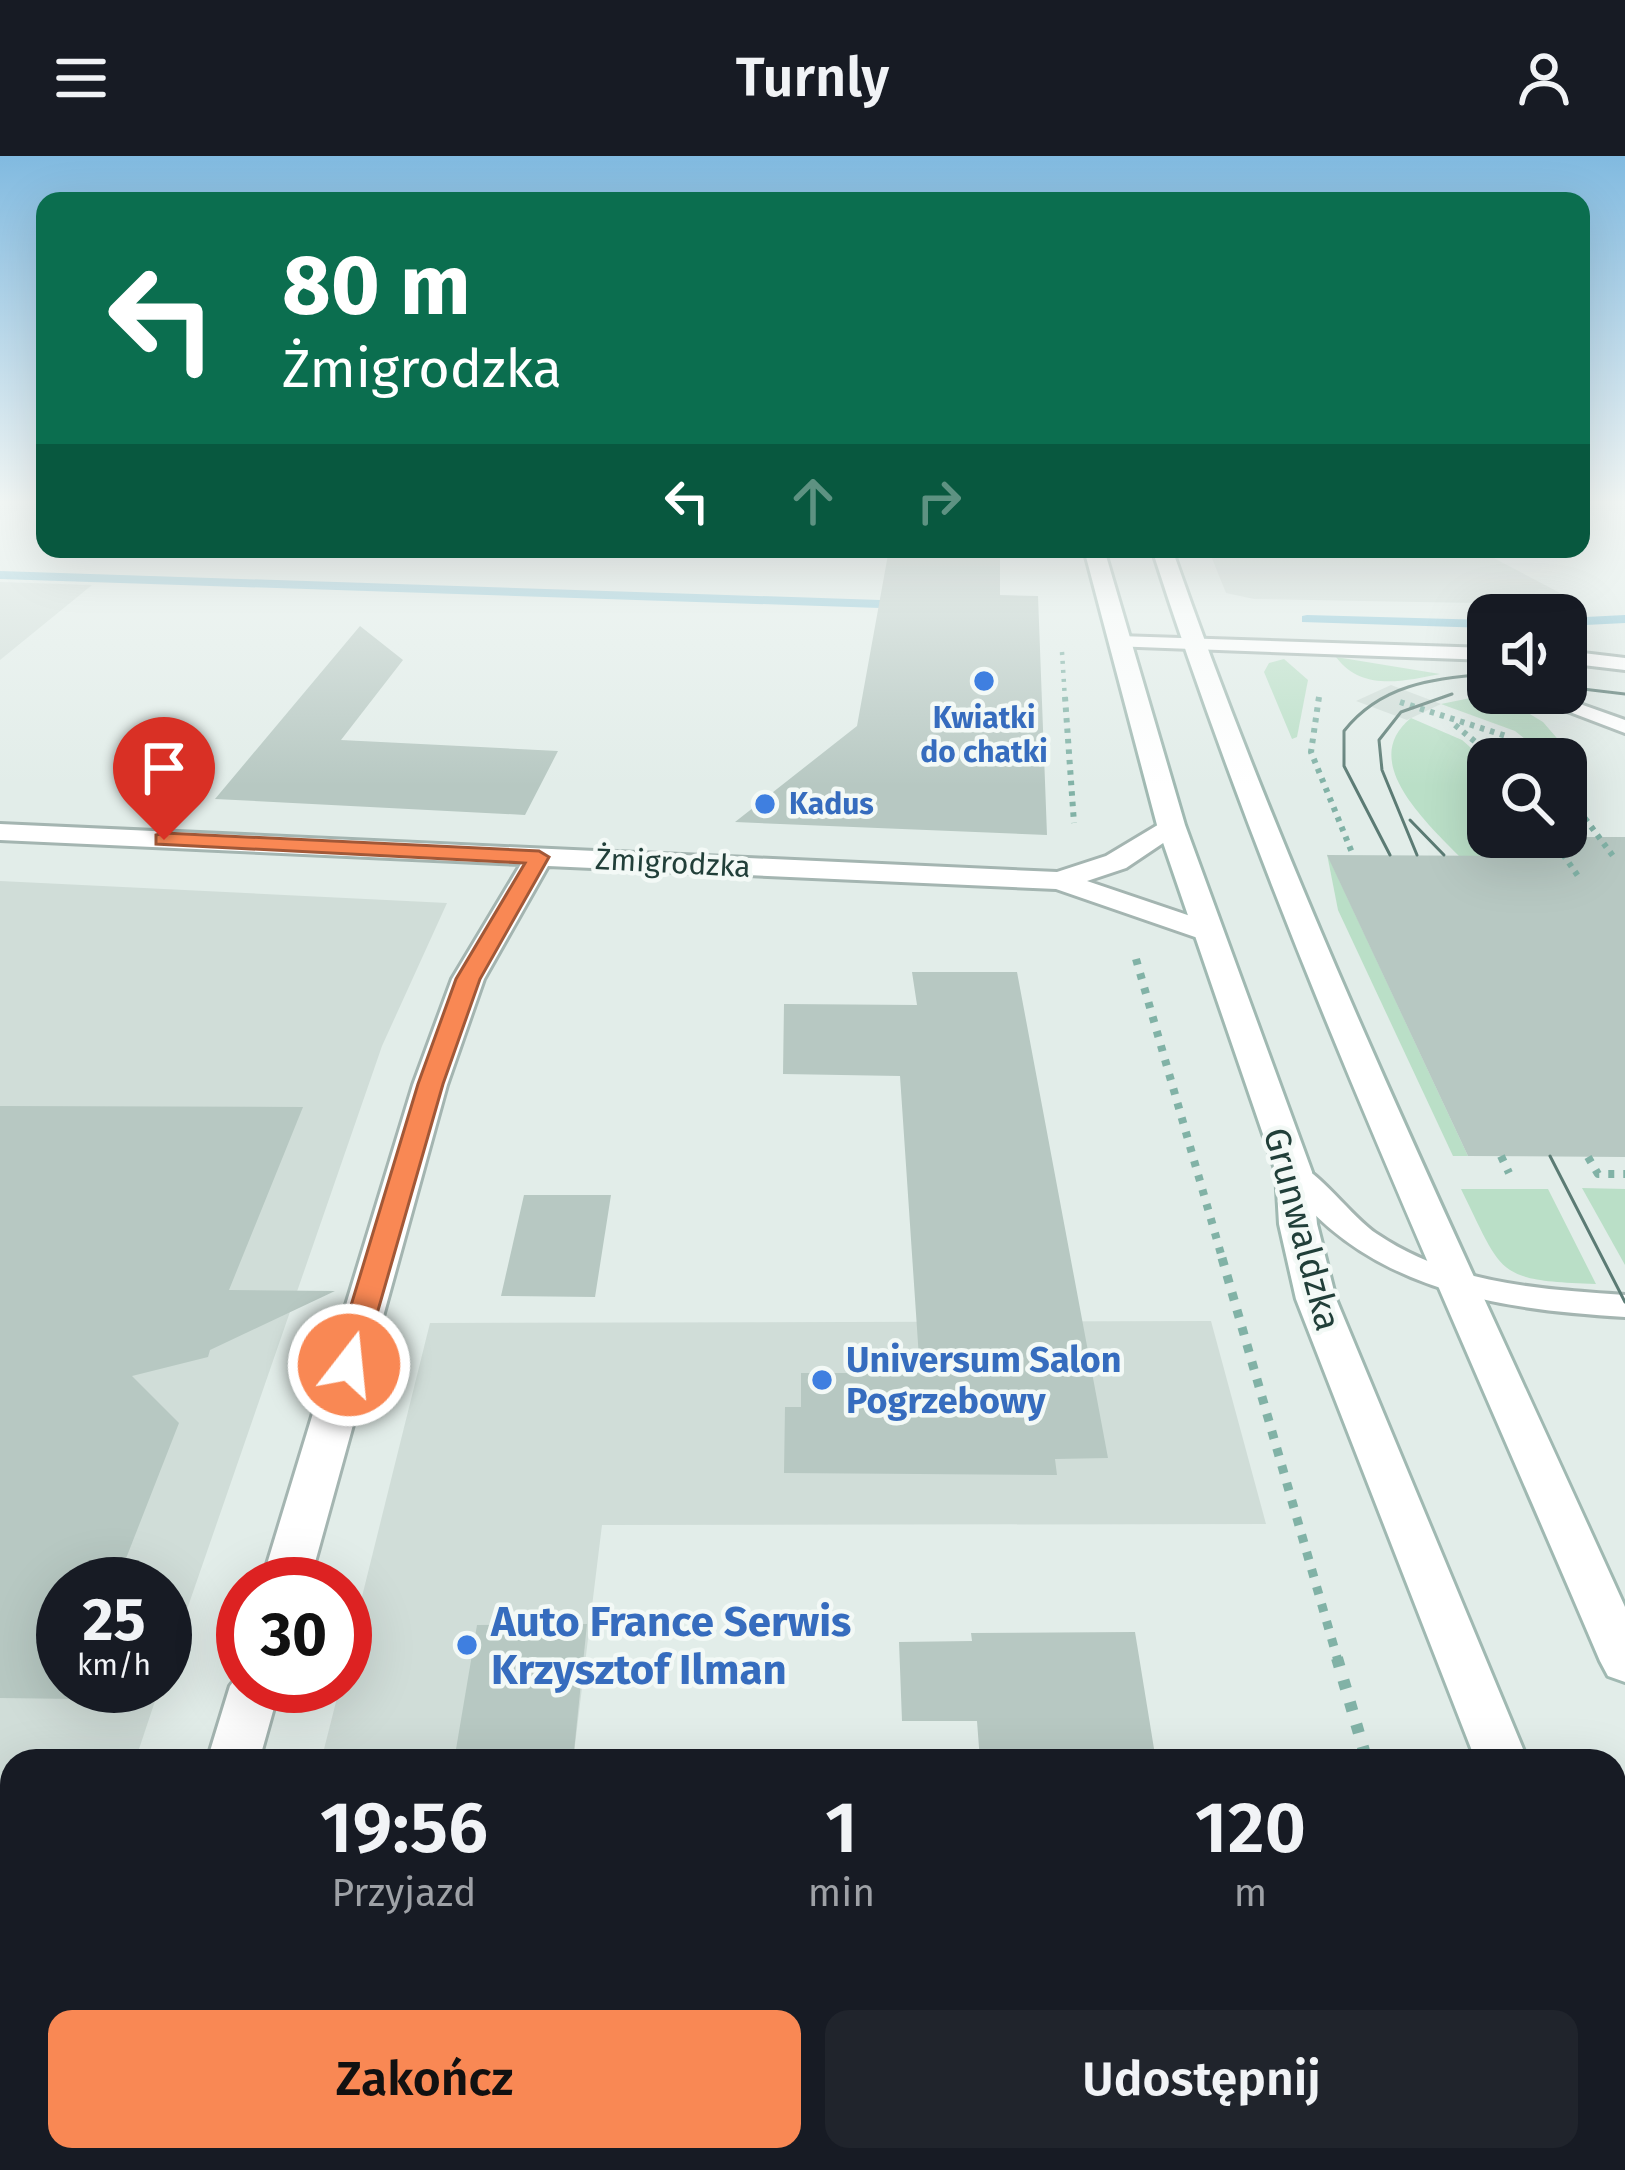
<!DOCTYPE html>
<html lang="pl">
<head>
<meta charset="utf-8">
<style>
  :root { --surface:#171b24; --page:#20242c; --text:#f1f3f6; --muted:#9ea1a6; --accent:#f98854 }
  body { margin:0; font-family:"Fira Sans",sans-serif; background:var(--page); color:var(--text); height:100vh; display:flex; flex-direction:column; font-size:45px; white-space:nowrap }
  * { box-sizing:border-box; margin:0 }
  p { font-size:39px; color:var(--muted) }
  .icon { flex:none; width:66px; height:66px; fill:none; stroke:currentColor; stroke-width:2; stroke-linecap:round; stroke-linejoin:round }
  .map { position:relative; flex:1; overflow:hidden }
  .details { position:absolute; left:0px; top:1593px; width:1626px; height:423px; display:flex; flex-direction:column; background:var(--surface); border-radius:36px 36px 0 0; box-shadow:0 12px 48px #0002 }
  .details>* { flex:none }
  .banner { position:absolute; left:36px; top:36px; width:1554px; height:366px; border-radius:24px; box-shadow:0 12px 48px #0002; background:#0b6e4f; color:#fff; overflow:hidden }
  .controls { position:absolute; left:1467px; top:438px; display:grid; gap:24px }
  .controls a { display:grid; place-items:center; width:120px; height:120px; border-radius:24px; background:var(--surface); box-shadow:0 12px 48px #0002; font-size:60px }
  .speed { position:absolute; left:36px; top:1401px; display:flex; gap:24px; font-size:60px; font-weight:700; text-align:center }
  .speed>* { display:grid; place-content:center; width:156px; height:156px; border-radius:50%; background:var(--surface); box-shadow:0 12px 48px #0002; line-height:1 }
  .speed small { font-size:30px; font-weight:400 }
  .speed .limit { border:18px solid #d22; background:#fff; color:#111 }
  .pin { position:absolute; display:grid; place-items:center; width:102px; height:102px; color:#fff; margin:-123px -51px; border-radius:50% 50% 50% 0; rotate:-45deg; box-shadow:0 0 12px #0007 }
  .pin .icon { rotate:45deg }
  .me { position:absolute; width:132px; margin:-66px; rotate:16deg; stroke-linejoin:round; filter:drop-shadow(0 0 9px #0008) }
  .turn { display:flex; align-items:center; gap:42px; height:252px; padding:0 48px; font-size:54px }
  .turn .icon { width:156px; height:156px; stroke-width:2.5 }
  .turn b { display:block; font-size:84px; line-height:102px }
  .lanes { display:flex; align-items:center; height:114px; padding:0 48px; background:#0003; justify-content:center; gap:60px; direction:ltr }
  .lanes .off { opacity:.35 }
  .eta { display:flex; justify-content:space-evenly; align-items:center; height:204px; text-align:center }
  .eta b { font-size:72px; font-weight:600; line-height:84px }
  .button { display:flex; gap:24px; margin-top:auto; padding:24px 48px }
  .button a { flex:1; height:138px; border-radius:24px; background:var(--accent); color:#111; font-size:48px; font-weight:600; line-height:138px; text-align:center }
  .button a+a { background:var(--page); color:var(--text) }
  header { display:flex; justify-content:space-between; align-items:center; height:156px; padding:0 48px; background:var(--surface); font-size:54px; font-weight:600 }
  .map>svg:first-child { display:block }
</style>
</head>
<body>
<header><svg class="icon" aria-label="menu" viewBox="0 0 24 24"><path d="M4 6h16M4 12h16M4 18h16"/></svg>Turnly<svg class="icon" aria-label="person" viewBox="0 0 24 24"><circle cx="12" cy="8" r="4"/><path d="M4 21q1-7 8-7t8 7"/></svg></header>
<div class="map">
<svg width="1625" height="2014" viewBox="0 0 1625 2014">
  <rect width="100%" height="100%" fill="#e2ede9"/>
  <g fill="#d0ddd8">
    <path d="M 1209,395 L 1492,401 L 1583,449 L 1254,443 L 1226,437 Z"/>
    <path d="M 0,426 L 92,429 L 0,504 Z"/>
    <path d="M 1391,529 L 1441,548 L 1407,564 L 1356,545 Z"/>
    <path d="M 0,725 L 447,747 L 382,890 L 165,1517 L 165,1428 L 63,1428 L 63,1530 L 160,1530 L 135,1605 L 12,1605 L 12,1948 L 0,1982 Z"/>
    <path d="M 1211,1165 L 1266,1368 L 602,1369 L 573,1605 L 321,1605 L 340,1530 L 345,1530 L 345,1509 L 430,1167 Z"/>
    <path d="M 222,2004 L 1435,2004 L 1438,2014 L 220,2014 Z"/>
  </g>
  <g fill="#badfc7">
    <path d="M 1336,501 L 1440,518 C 1404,525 1362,536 1336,501 Z"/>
    <path d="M 1284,503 L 1308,524 L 1297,581 L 1292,583 L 1264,516 L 1269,507 Z"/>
    <path d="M 1495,537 L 1543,566 L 1562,588 L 1561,597 L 1550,603 L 1515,575 L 1441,548 Z"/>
    <path d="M 1411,562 L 1462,584 L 1486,605 L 1468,606 L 1476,617 L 1488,617 L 1479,621 L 1488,633 L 1488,681 L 1511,681 L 1541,724 L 1485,728 C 1454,688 1348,613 1411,562 Z"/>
    <path d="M 1327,698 L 1468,1000 L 1453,1000 L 1338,754 Z"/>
    <path d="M 1582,1032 L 1625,1033 L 1625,1109 Z"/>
    <path d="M 1461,1033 L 1548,1033 L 1596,1128 C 1495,1124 1504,1120 1461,1033 Z"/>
  </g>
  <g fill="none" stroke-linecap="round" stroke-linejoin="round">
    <g fill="#87c3d5" fill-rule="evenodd">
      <path d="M 0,415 L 910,445 L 917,449 L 910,453 L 0,423 Z"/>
      <path d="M 1307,459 L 1488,464 L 1488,472 L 1302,466 L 1302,460 Z"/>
      <path d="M 1625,459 L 1625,467 L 1566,470 L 1566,462 Z"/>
    </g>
  </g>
  <g fill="#b7c8c2">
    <path d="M 889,393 L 1000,393 L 1000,439 L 1038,440 L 1047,679 L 735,666 L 857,570 Z"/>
    <path d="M 360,470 L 403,504 L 341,584 L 558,595 L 525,659 L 215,643 Z"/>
    <path d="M 1511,681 L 1625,681 L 1625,1001 L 1468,1000 L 1327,699 L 1523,700 Z"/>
    <path d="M 912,816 L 1017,816 L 1108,1302 L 1055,1303 L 1057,1319 L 784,1317 L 785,1251 L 801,1251 L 801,1217 L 920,1217 L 900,920 L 783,918 L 784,848 L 917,849 Z"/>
    <path d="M 0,950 L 303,951 L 229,1134 L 335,1135 L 210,1194 L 208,1201 L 132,1220 L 179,1267 L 116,1428 L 63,1428 L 63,1530 L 82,1530 L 78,1543 L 0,1542 Z"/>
    <path d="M 524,1039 L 611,1039 L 595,1141 L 501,1140 Z"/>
    <path d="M 587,1468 L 573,1605 L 454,1605 L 477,1469 Z"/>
    <path d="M 1135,1476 L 1156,1605 L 980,1605 L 977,1565 L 902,1565 L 899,1486 L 972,1485 L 971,1477 Z"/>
  </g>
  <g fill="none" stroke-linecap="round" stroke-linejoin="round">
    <g stroke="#a4b5b1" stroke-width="6">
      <g id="lane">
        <path d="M 1119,480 L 1488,492 L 1488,504 L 1112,490 L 1112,482 Z"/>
        <path d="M 1566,495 L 1625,502 L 1625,514 L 1566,507 Z"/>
        <path d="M 1520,537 L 1549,537 L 1625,564 L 1625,577 Z"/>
        <path d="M 1294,1007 C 1318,1013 1352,1062 1377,1078 C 1451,1128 1539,1133 1625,1139 L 1625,1161 C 1493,1153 1360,1133 1279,1016 Z"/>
      </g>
    </g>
    <g stroke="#a4b5b1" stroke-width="6">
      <g id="street">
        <path d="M 1171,661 L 1181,663 L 1181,675 L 1126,712 L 1087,725 L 1217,769 L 1221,775 L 1217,781 L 1195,781 L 1056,733 L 548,710 L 484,823 L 447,929 L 309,1428 L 261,1428 L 413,929 L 452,823 L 521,708 L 0,684 L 0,668 L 1057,716 L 1106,700 Z"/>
        <path d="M 243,1513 L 243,1530 L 280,1530 L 259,1605 L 207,1605 L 230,1530 Z"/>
        <path d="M 85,2004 L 147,2004 L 144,2014 L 82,2014 Z"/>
      </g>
    </g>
    <g stroke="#a0b9b2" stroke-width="6">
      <g id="secondary">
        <path d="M 1084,393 L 1104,393 L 1185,669 L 1312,1016 L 1317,1068 L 1336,1143 L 1528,1605 L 1476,1605 L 1296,1143 L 1279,1068 L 1276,1016 L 1157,669 Z"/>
        <path d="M 1152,393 L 1172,393 C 1298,756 1467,1101 1625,1451 L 1625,1526 L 1608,1520 L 1600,1505 C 1444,1138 1274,774 1152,393 Z"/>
        <path d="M 1614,1890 L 1625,1895 L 1625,1981 L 1614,1977 Z"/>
      </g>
    </g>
    <g stroke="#81b2a6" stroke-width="4.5" stroke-dasharray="3 6" stroke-linecap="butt">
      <path d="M 1062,496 L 1065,544"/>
      <path d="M 1318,544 L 1319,538"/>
    </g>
    <g stroke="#81b2a6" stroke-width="6" stroke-dasharray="4.5 6" stroke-linecap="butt">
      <path d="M 1065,541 L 1074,667"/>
      <path d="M 1319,541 L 1311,596 L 1353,699"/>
      <path d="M 1400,546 L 1506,580"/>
      <path d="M 1455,569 L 1496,603"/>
      <path d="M 1519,586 L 1539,603"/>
      <path d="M 1566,637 L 1613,700"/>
      <path d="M 1551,681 L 1578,720"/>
    </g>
    <g stroke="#81b2a6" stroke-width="8" stroke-dasharray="6 9" stroke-linecap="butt">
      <path d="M 1136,803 L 1223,1105"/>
      <path d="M 1501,1000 L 1509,1017"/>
      <path d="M 1588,1001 L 1598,1018 L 1625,1018"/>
    </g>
    <path stroke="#81b2a6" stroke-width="9" stroke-dasharray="8 10" stroke-linecap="butt" d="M 1222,1102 L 1338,1505"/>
    <g stroke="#81b2a6" stroke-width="12" stroke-dasharray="9 14" stroke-linecap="butt">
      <path d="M 1337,1502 L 1367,1605"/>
      <path d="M 1482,2004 L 1485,2014"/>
    </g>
    <use href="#lane" fill="#fff" fill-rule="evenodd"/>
    <use href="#street" fill="#fff" fill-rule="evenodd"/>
    <use href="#secondary" fill="#fff" fill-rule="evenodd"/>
    <g stroke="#5b7b74" stroke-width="3">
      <path d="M 1566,531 L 1625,538"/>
      <path d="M 1410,664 L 1444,699"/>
      <path d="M 1390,699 L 1344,610 L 1344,575 C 1380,529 1433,522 1488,518"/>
      <path d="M 1417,699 L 1382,614 L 1379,584 L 1401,556 L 1452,538"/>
      <path d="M 1550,1000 L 1625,1146"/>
    </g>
  </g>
  <linearGradient id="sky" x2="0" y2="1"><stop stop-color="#81bae0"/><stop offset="0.55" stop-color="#f2f7f5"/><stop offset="1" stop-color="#f2f7f5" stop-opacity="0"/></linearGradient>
  <rect width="1625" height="630" fill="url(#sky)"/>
  <path fill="#f98854" stroke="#a25837" stroke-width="3" d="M 164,677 L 539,695 L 549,701 L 480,823 L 443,928 L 360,1217 L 349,1220 L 333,1209 L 418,928 L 456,823 L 525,707 L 156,688 L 156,679 Z"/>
  <g fill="#3f7fe0" stroke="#f3f9f6" stroke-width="4.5">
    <circle cx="984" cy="525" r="12"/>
    <circle cx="765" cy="648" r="12"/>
    <circle cx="822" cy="1224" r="12"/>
    <circle cx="467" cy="1489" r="12"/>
  </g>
  <g text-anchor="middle" stroke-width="9" stroke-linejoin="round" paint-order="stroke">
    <g font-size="30" font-weight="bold" fill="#366cbe" stroke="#f3f9f6">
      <text x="984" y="572">Kwiatki<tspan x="984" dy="34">do chatki</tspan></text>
      <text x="789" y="658" text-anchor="start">Kadus</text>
    </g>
    <g font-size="30" fill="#213f39" stroke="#f3f9f6">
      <text transform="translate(673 707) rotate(3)" y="10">Żmigrodzka</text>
    </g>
    <g font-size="36" fill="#213f39" stroke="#f3f9f6">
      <text transform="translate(1303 1073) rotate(75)" y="13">Grunwaldzka</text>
    </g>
    <g font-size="36" font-weight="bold" fill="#366cbe" stroke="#f3f9f6" text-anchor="start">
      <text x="846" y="1216">Universum Salon<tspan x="846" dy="41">Pogrzebowy</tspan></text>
    </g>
    <g font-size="42" font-weight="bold" fill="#366cbe" stroke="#f3f9f6" text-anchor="start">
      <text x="491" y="1480">Auto France Serwis<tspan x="491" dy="48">Krzysztof Ilman</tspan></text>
    </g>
  </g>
</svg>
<div class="controls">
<a><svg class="icon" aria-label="sound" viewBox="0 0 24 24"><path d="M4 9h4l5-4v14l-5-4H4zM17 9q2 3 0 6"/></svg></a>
<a><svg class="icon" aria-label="search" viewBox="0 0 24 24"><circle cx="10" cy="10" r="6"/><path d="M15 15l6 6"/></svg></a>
</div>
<div class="speed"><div>25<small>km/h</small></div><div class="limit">30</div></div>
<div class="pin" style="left:164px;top:684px;background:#d93025"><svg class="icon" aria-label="arrive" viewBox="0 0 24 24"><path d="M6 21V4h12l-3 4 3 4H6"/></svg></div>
<svg class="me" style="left:349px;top:1209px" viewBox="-20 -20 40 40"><circle r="17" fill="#f98854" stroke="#fff" stroke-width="3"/><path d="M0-11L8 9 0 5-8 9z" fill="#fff"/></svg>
<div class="banner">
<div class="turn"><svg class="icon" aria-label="left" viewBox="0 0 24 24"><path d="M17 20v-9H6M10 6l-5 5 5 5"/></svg><div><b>80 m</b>Żmigrodzka</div></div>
<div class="lanes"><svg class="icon" aria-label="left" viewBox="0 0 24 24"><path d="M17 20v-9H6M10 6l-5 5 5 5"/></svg><svg class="icon off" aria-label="ahead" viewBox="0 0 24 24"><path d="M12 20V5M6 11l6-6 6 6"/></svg><svg class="icon off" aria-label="right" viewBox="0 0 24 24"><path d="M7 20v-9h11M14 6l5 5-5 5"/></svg></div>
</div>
<section class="details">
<div class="eta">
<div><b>19:56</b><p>Przyjazd</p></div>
<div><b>1</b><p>min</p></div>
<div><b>120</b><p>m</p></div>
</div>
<div class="button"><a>Zakończ</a><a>Udostępnij</a></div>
</section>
</div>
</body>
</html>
